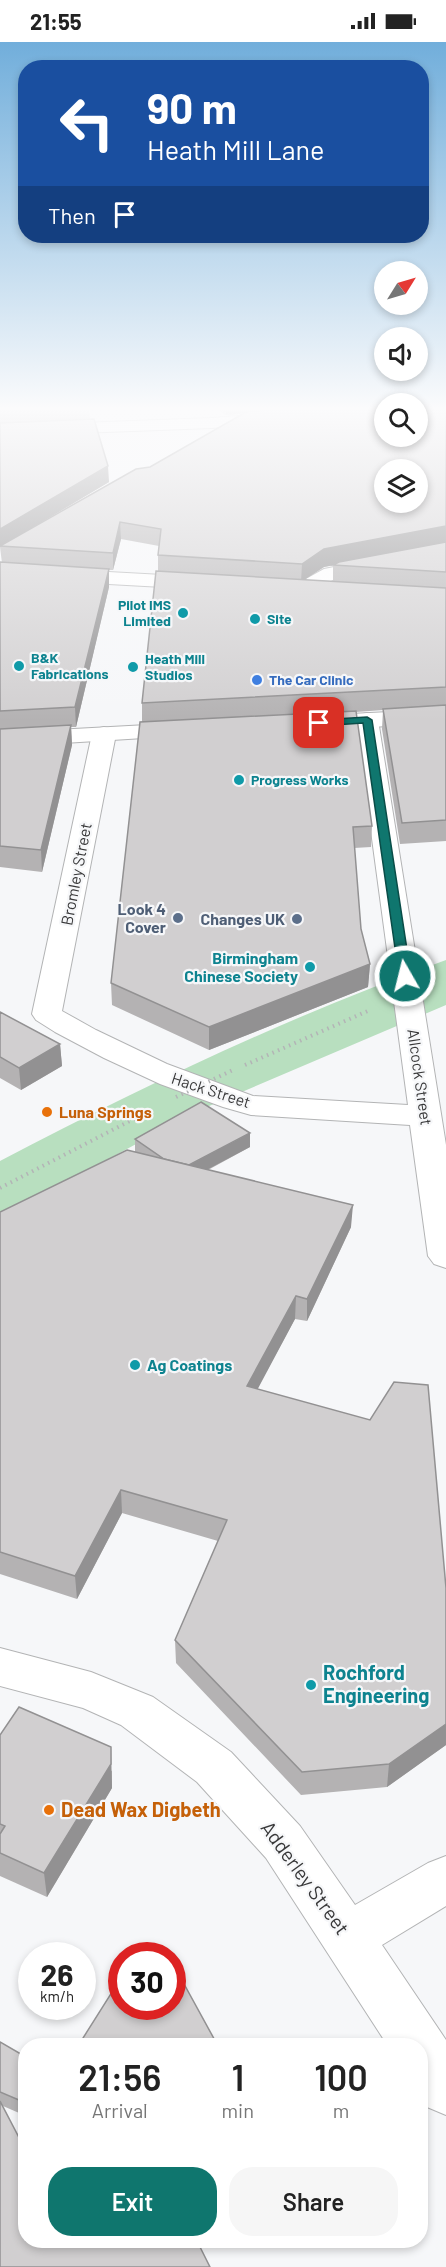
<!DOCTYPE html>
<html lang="en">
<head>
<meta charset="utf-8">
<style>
  :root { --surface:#fff; --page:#f6f6f6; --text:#222; --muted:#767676; --accent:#0f766e }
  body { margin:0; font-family:Barlow,sans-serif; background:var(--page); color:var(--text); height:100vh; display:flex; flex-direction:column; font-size:22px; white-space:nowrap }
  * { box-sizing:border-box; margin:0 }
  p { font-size:20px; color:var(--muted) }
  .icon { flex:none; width:33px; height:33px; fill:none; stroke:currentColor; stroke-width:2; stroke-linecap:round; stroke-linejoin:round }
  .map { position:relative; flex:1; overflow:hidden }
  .sheet { position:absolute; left:18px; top:1996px; width:410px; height:210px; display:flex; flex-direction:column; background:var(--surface); border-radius:24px; box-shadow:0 3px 9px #0003 }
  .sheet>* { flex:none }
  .banner { position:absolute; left:18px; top:18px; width:411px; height:183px; border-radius:24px; box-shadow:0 3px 9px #0003; background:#1a4fa0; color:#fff; overflow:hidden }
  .needle { width:39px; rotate:53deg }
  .controls { position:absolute; left:374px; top:219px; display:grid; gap:12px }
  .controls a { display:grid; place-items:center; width:54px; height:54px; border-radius:50%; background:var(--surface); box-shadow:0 3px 9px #0003; font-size:30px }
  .speed { position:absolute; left:18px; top:1900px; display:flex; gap:12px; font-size:30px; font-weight:700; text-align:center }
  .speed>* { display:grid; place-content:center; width:78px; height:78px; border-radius:50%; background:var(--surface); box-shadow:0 3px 9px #0003; line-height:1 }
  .speed small { font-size:15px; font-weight:400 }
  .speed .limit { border:9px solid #d22; background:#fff; color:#111 }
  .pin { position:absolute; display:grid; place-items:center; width:51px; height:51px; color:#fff; margin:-26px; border-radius:12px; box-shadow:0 3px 9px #0006 }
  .me { position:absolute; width:66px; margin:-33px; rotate:352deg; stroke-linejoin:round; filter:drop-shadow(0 0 4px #0008) }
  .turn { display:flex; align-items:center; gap:21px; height:126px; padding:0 30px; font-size:27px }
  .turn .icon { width:78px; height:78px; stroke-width:2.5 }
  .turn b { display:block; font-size:42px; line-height:51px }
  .then { display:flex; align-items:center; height:57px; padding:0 30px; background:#0003; gap:12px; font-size:22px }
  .eta { display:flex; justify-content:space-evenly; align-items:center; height:102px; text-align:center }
  .eta b { font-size:36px; font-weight:600; line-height:42px }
  .button { display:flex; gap:12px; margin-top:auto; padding:12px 30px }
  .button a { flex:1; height:69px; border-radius:24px; background:var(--accent); color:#fff; font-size:24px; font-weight:600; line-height:69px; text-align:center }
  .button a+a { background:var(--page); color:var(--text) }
  .status { display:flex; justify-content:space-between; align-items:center; height:42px; padding:0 30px; background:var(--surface); direction:ltr }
  .status svg { height:16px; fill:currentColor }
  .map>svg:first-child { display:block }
</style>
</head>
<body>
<div class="status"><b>21:55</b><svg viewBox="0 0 49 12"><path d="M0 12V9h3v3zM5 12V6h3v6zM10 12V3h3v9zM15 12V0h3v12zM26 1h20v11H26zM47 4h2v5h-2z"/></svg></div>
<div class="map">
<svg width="446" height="2225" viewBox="0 0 446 2225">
  <rect width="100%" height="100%" fill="#f6f7f9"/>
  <path fill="#b8dfbf" d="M 446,918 L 446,963 L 195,1070 L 0,1176 L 0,1119 C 145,1043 292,973 446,918 Z"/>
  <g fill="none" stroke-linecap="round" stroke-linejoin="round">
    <g stroke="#b3b4b5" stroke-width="2">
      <g id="street">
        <path d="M 274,371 L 280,373 L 282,376 L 280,379 L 212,386 L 0,394 L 0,384 L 212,376 Z"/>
        <path d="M 446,503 L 446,515 L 337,536 L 302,553 L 295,551 L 292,547 L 295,543 L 324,527 Z"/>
        <path d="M 0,524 L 199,535 L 206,537 L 209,541 L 206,545 L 199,547 L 0,536 Z"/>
        <path d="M 367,671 L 375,673 L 378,678 L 446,1103 L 446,1226 L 434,1222 L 428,1214 L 410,1083 L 251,1073 L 223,1065 L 160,1042 L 104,1016 L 55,990 L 36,978 L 32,972 L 92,692 L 96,687 L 104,685 L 112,687 L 116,692 L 62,969 L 96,988 L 167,1022 L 253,1054 L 408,1063 L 356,678 L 359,673 Z"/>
        <path d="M 0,1606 L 91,1630 L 153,1655 L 231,1710 L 300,1784 L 355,1863 L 428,1821 L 446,1814 L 446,1864 L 382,1903 L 446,1998 L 446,2073 L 427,2065 L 420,2055 L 420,2004 L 388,2004 L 266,1816 L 197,1740 L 121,1683 L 83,1666 L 0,1644 Z"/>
      </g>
    </g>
    <g stroke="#b3b4b5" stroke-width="2">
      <g id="secondary">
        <path d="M 446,667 L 446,681 L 313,688 L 305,686 L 301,681 L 305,676 L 313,674 Z"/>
        <path d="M 184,681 L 192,683 L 196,688 L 192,693 L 0,705 L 0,691 Z"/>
      </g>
    </g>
    <g stroke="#b3b4b6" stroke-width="4" stroke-dasharray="1.5 4.5" stroke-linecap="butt">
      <path d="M 245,1023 L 370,968"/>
      <path d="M 0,1146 L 151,1068"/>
    </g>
    <use href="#street" fill="#fff" fill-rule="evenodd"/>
    <use href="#secondary" fill="#fff" fill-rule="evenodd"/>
    <path stroke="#b3b4b6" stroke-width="4" stroke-dasharray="1.5 4.5" stroke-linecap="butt" d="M 176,1055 L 233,1028"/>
  </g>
  <g fill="#b4b2b3" fill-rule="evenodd">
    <path d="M 0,367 L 89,367 L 90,377 L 109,440 L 8,500 L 150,425 L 244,371 L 226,373 L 216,367 L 446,367 L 446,799 L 400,802 L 382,687 L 383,668 L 356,670 L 372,784 L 371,805 L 354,806 L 361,887 L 370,922 L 368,945 L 209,1008 L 112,963 L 111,941 L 142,680 L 142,661 L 158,530 L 158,513 L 159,504 L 121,497 L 113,528 L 109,528 L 109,545 L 76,685 L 71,685 L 72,703 L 42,830 L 0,825 L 0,520 L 2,521 L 0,505 ZM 333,523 L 333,539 L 304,538 L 324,525 L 334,523 Z"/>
    <path d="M 0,970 L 60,1002 L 62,1024 L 21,1048 L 0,1036 Z"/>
    <path d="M 135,1097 L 250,1105 L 208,1128 L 351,1185 L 307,1279 L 295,1277 L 257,1347 L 446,1546 L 446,1703 L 387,1745 L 301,1753 L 176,1621 L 175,1598 L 218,1499 L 122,1471 L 77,1557 L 0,1532 L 0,1170 L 135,1110 Z"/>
    <path d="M 0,1693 L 112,1729 L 112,1746 L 47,1855 L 0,1834 Z"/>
    <path d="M 0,2000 L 26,2015 L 26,2074 L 3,2064 L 0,2225 Z"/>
  </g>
  <g fill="#929192">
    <path d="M 226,367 L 289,367 L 226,373 Z"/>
    <path d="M 108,424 L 109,440 L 0,505 L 0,487 Z"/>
    <path d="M 120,480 L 121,497 L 113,528 L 113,511 Z"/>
    <path d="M 446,484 L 446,501 L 324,525 L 301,540 L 302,522 L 324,507 Z"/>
    <path d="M 109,527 L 109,545 L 76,685 L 75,665 Z"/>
    <path d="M 71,683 L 72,703 L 42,830 L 41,808 Z"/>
    <path d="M 370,922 L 368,945 L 209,1008 L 209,985 Z"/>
    <path d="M 60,1002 L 62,1024 L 21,1048 L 19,1026 Z"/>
    <path d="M 250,1091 L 250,1105 L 180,1142 L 180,1128 Z"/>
    <path d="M 353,1163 L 351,1185 L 307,1279 L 307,1257 Z"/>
    <path d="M 296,1254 L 295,1277 L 247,1367 L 247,1344 Z"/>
    <path d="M 121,1448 L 122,1471 L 77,1557 L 75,1534 Z"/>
    <path d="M 446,1682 L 446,1703 L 387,1745 L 389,1722 Z"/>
    <path d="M 111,1705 L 112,1746 L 47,1855 L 44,1831 Z"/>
  </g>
  <g fill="#d1cfd0" stroke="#929192" stroke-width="1.5" fill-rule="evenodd">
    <path d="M 278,367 L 384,367 L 384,394 L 417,394 L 417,367 L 446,367 L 446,484 L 324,507 L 302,522 L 158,513 L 161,487 L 120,480 L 113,511 L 0,504 L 136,427 L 150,425 L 246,370 ZM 384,428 L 417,428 L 417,460 L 384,460 Z"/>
    <path d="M 94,377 L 108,424 L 0,487 L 0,381 Z"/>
    <path d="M 446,500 L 446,530 L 333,523 L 339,520 Z"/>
    <path d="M 0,520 L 109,527 L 75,665 L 0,669 Z"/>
    <path d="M 156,529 L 446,546 L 446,645 L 142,661 Z"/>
    <path d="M 446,663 L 446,778 L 402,781 L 383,667 Z"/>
    <path d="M 356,669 L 372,784 L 353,785 L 361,887 L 370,922 L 209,985 L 111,941 L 140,680 Z"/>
    <path d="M 71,683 L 41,808 L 0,804 L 0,687 Z"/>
    <path d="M 0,970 L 60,1002 L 19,1026 L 0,1015 Z"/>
    <path d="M 201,1060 L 250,1091 L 189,1123 L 164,1117 L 135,1097 Z"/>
    <path d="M 127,1108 L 353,1163 L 307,1257 L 296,1254 L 247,1344 L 370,1378 L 394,1340 L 428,1343 L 446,1546 L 446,1682 L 389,1722 L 302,1730 L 175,1598 L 227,1478 L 121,1448 L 75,1534 L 0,1510 L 0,1170 Z"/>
    <path d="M 19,1665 L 111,1705 L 111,1722 L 44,1831 L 0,1811 L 0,1792 L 5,1784 L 0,1782 L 0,1693 Z"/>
    <path d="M 172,1920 L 218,2004 L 78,2004 L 112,1950 L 122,1946 L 122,1965 L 172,1965 Z"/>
    <path d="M 0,2000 L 26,2015 L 26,2061 L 0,2050 Z"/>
    <path d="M 0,2059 L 26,2109 L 26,2199 L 197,2199 L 210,2225 L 0,2225 Z"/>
  </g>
  <linearGradient id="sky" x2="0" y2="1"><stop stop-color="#71aedb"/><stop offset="0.54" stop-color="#fbfbfc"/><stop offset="1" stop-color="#fbfbfc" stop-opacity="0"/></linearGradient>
  <rect width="446" height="679" fill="url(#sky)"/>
  <path fill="#0f766e" stroke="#0a4d48" stroke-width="1.5" d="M 367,675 L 372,678 L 411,934 L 405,938 L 399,934 L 363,681 L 319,684 L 314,681 L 319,678 Z"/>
  <g fill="#0f9aa8" stroke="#f6f7f9" stroke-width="2">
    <circle cx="183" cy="571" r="6"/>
    <circle cx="255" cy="577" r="6"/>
    <circle cx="19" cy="624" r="6"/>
    <circle cx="133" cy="625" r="6"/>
    <circle cx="239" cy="738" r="6"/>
    <circle cx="310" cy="925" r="6"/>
    <circle cx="135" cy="1323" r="6"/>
    <circle cx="311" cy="1643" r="6"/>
  </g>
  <circle fill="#3f7fe0" stroke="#f6f7f9" stroke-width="2" cx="257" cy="638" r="6"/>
  <g fill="#5c6f8a" stroke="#f6f7f9" stroke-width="2">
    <circle cx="178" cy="876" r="6"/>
    <circle cx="297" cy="877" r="6"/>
  </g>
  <g fill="#e8710a" stroke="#f6f7f9" stroke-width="2">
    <circle cx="47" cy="1070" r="6"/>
    <circle cx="49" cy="1768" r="6"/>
  </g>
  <g text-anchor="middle" stroke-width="4.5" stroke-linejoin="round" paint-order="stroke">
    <g font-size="14" font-weight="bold" fill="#0d838f" stroke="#f6f7f9" text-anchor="start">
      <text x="171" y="568" text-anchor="end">Pilot IMS<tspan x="171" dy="16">Limited</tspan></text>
      <text x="267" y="582">Site</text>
      <text x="31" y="621">B&amp;K<tspan x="31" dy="16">Fabrications</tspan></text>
      <text x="145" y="622">Heath Mill<tspan x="145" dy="16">Studios</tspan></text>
      <text x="251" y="743">Progress Works</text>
    </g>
    <g font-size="14" font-weight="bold" fill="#366cbe" stroke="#f6f7f9" text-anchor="start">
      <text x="269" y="643">The Car Clinic</text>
    </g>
    <g font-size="16" fill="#383839" stroke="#f6f7f9">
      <text transform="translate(76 832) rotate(-79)" y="6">Bromley Street</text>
      <text transform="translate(420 1035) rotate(82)" y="6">Allcock Street</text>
      <text transform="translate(211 1048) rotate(18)" y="6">Hack Street</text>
    </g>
    <g font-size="16" font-weight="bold" fill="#4e5e75" stroke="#f6f7f9" text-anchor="end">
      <text x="166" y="873">Look 4<tspan x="166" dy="18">Cover</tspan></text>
      <text x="285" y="883">Changes UK</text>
    </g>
    <g font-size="16" font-weight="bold" fill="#0d838f" stroke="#f6f7f9" text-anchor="end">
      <text x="298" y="922">Birmingham<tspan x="298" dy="18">Chinese Society</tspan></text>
      <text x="147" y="1329" text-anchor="start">Ag Coatings</text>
    </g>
    <g font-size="16" font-weight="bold" fill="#c56008" stroke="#f6f7f9" text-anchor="start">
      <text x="59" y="1076">Luna Springs</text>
    </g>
    <g font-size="20" font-weight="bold" fill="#0d838f" stroke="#f6f7f9" text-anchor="start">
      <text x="323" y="1638">Rochford<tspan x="323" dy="23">Engineering</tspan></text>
    </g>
    <g font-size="20" font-weight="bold" fill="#c56008" stroke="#f6f7f9" text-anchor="start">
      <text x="61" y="1775">Dead Wax Digbeth</text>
    </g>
    <g font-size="20" fill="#383839" stroke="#f6f7f9">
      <text transform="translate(305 1836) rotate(54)" y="7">Adderley Street</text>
    </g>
  </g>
</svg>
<div class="controls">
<a><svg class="needle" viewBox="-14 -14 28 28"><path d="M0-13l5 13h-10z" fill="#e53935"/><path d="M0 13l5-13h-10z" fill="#767676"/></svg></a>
<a><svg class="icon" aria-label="sound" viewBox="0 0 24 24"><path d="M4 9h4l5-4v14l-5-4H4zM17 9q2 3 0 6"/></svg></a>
<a><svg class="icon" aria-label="search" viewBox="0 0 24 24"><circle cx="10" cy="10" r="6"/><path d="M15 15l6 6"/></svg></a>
<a><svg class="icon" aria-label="layers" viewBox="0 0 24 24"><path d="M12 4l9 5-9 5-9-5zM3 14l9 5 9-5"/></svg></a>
</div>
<div class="speed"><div>26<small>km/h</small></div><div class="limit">30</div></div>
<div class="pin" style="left:319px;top:681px;background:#d93025"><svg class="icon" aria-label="arrive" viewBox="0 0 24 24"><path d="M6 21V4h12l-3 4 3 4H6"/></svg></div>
<svg class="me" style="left:405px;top:934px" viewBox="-20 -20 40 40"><circle r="17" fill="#0f766e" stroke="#fff" stroke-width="3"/><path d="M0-11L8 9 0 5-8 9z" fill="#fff"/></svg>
<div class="banner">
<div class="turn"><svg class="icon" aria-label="left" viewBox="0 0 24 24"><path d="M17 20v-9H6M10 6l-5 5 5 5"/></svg><div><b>90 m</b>Heath Mill Lane</div></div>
<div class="then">Then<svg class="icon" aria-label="arrive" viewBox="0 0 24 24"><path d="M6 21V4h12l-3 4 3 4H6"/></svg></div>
</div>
<section class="sheet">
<div class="eta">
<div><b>21:56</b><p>Arrival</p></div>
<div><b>1</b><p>min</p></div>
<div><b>100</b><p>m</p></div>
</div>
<div class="button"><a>Exit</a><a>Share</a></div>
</section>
</div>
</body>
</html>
